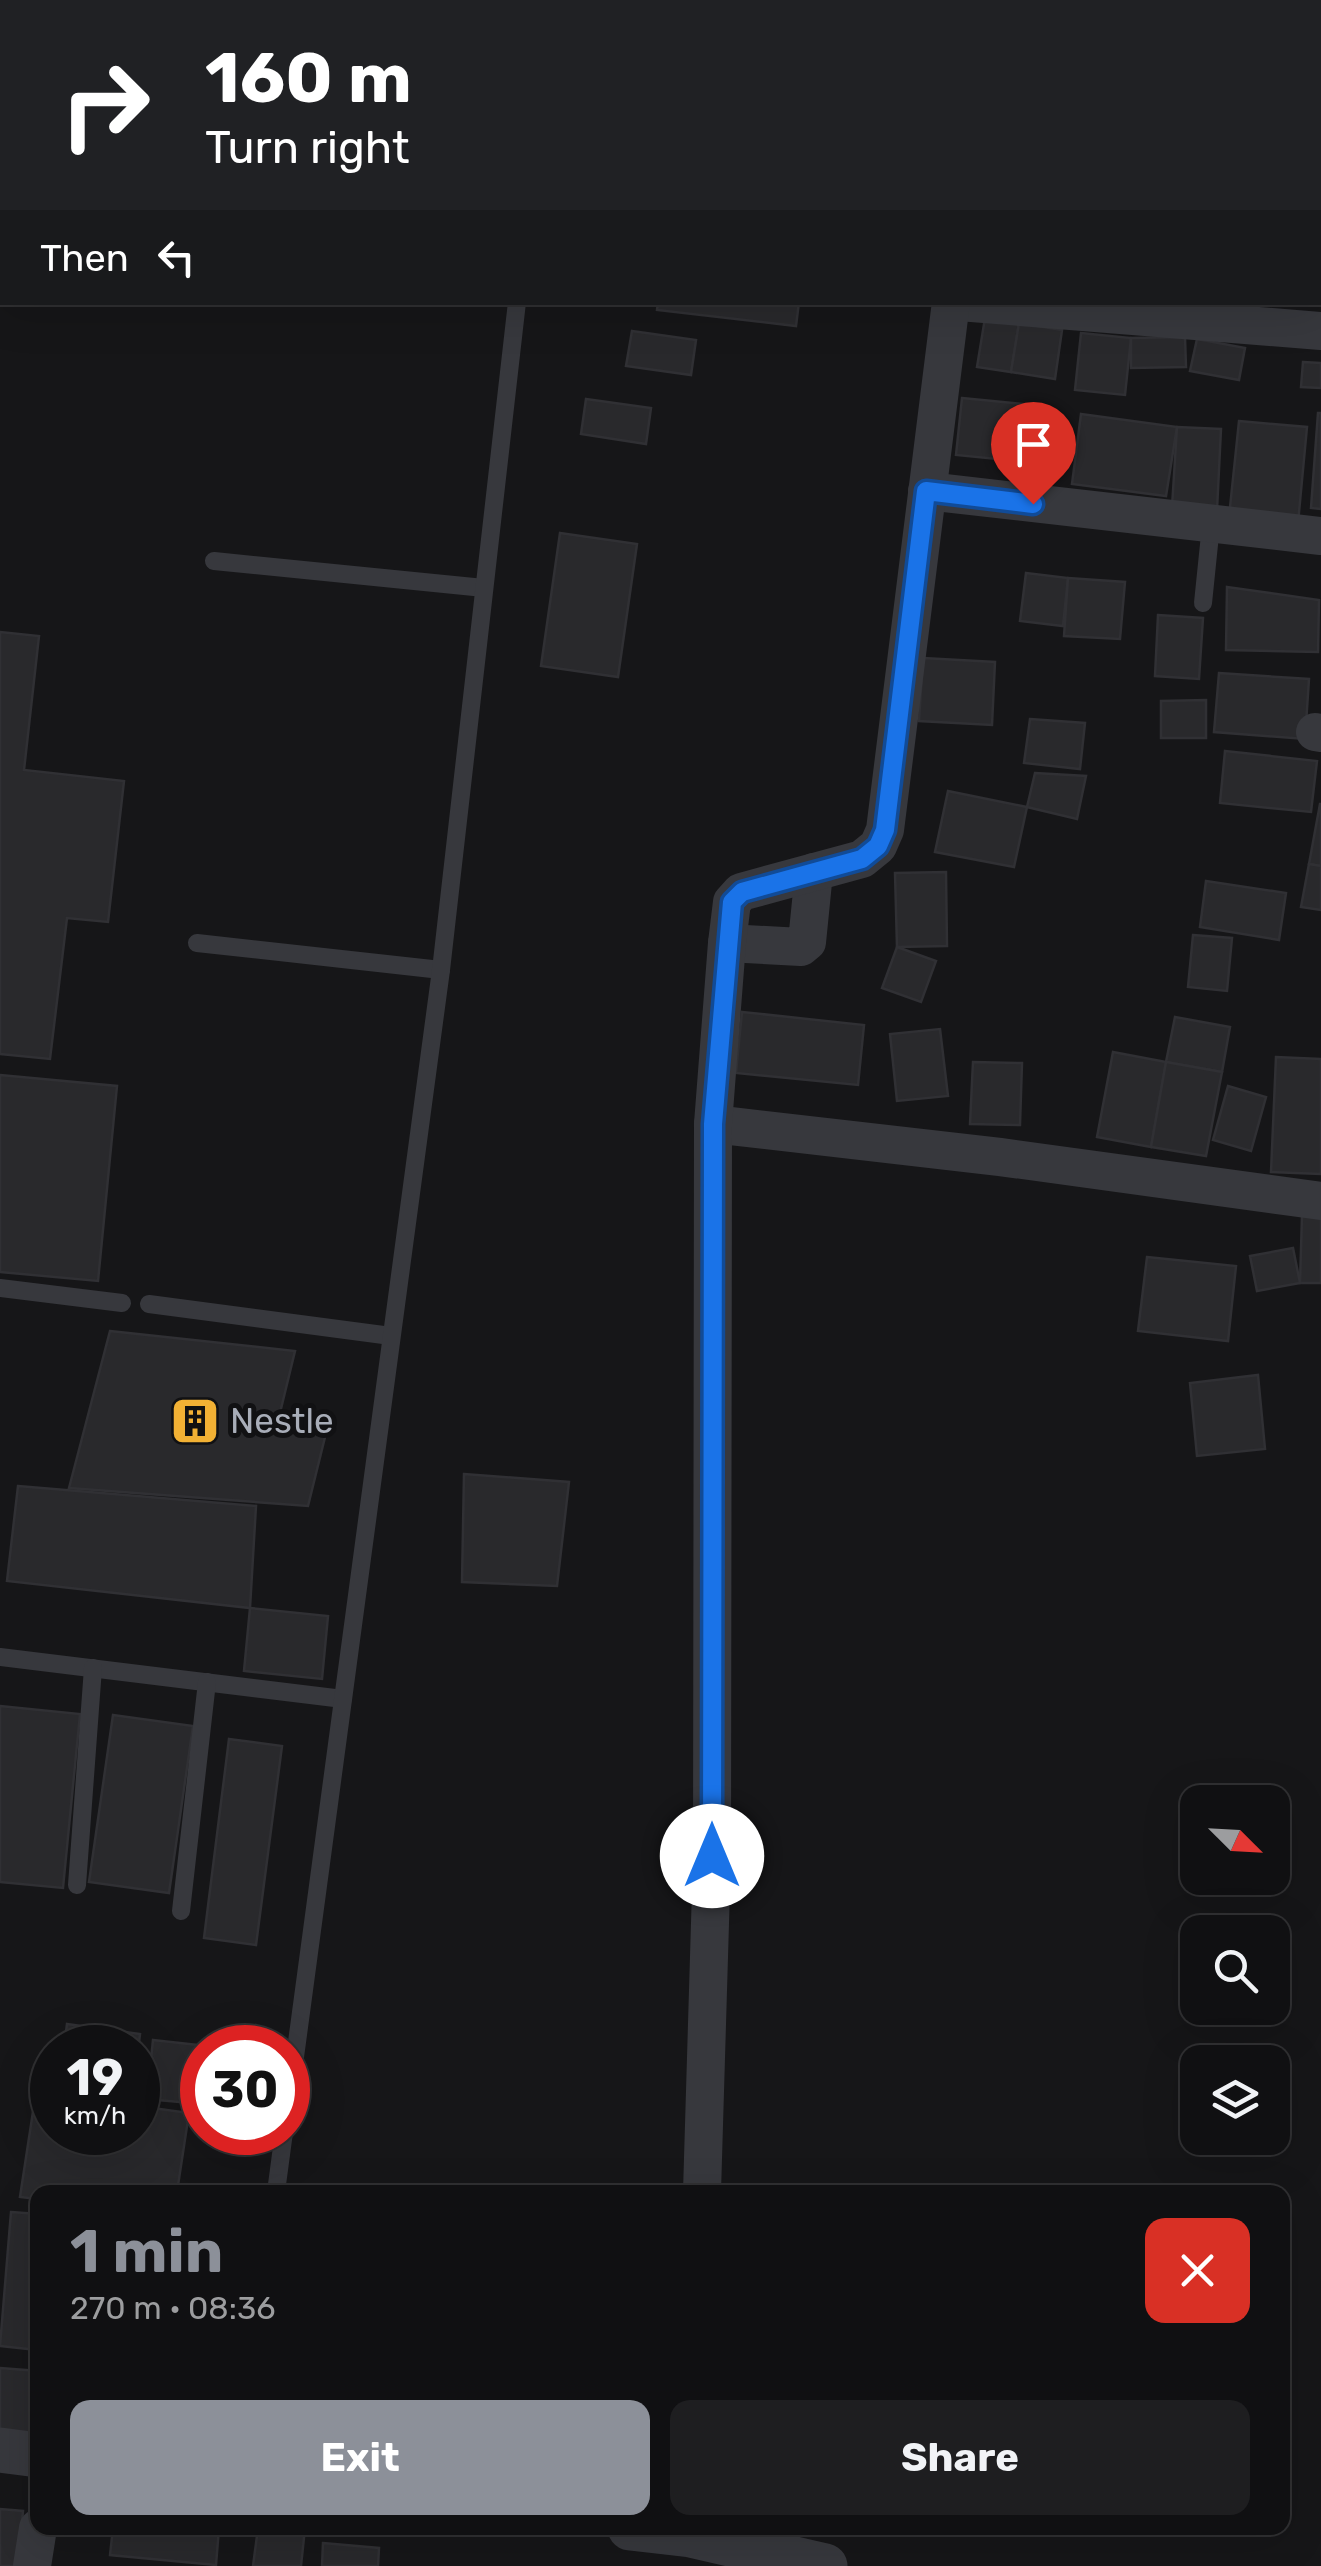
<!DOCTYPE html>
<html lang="en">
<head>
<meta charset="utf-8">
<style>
  :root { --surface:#101012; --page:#1e1e20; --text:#f1f3f6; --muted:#9c9d9f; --line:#303032; --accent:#8c9099 }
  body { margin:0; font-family:Rubik,sans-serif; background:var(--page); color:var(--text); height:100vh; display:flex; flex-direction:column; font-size:38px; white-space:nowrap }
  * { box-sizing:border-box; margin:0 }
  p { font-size:32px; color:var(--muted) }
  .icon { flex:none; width:55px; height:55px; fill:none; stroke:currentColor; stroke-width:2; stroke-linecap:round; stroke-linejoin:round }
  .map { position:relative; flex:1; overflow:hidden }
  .drawer { position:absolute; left:30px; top:2185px; width:1260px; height:350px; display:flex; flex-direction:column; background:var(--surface); border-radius:20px; box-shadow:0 10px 40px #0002,0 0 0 2px var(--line) }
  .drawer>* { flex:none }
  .hud { position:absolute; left:0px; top:0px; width:1322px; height:305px; box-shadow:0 10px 40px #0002,0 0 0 2px var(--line); background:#202124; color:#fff; overflow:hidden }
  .needle { width:65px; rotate:114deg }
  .controls { position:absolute; left:1180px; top:1785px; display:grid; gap:20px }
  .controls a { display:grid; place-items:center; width:110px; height:110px; border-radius:20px; background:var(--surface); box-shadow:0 10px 40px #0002,0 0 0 2px var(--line); font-size:50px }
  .speed { position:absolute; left:30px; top:2025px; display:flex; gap:20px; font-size:50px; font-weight:700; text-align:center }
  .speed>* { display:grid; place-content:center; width:130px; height:130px; border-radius:50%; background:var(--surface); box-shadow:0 10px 40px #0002,0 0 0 2px var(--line); line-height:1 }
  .speed small { font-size:25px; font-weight:400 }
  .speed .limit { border:15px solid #d22; background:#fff; color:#111 }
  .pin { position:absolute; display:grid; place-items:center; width:85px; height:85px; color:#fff; margin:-102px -42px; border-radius:50% 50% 50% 0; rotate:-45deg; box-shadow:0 0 10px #0007 }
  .pin .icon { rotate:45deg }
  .me { position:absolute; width:110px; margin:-55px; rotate:0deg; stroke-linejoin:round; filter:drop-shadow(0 0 8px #0008) }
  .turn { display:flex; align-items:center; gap:35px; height:210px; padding:0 40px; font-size:45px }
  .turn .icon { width:130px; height:130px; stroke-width:2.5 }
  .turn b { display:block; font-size:70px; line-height:85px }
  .then { display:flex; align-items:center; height:95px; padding:0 40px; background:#0003; gap:20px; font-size:38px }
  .round { display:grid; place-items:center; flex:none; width:105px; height:105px; border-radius:20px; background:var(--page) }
  .summary { display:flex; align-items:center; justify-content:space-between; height:170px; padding:0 40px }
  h1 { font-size:60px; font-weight:700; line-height:75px; color:var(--accent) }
  .button { display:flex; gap:20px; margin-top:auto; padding:20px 40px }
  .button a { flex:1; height:115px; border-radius:20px; background:var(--accent); color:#fff; font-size:40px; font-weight:700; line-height:115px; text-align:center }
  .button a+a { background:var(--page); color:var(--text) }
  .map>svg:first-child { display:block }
</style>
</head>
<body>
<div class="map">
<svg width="1321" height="2566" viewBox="0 0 1321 2566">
  <rect width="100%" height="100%" fill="#161618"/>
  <g fill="#29292c" stroke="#303034" stroke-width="2.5">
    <path d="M 15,0 L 548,0 L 548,2 Z"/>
    <path d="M 658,302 L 799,302 L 796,326 L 657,310 Z"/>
    <path d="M 985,318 L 1019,323 L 1011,372 L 977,367 Z"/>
    <path d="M 1019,323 L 1062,330 L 1055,379 L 1011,372 Z"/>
    <path d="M 632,331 L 696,340 L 691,375 L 626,366 Z"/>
    <path d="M 1081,333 L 1131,338 L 1125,395 L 1075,390 Z"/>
    <path d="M 1185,337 L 1186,367 L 1131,368 L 1131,338 Z"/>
    <path d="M 1197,339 L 1245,348 L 1239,380 L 1190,371 Z"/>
    <path d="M 1303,362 L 1321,363 L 1321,388 L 1301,387 Z"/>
    <path d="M 962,398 L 1033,405 L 1027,462 L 956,455 Z"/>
    <path d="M 586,399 L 651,408 L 646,444 L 581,434 Z"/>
    <path d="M 1318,413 L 1321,413 L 1321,509 L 1311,508 Z"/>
    <path d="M 1081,414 L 1177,427 L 1166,496 L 1072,484 Z"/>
    <path d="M 1239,421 L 1307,427 L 1298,523 L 1229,517 Z"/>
    <path d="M 1177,427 L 1221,429 L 1217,510 L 1172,507 Z"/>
    <path d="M 560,533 L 637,544 L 618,677 L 541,666 Z"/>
    <path d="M 1026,573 L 1068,578 L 1063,626 L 1020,621 Z"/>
    <path d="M 1068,578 L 1125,582 L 1120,639 L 1064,636 Z"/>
    <path d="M 1227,587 L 1319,600 L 1318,652 L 1226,650 Z"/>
    <path d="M 1158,615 L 1203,618 L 1199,679 L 1155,676 Z"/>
    <path d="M 0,632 L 39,636 L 24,770 L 124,781 L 108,922 L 67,918 L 50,1059 L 0,1054 Z"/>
    <path d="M 923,658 L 995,662 L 992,725 L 919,721 Z"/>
    <path d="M 1219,673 L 1309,679 L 1305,739 L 1214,732 Z"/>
    <path d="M 1206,700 L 1206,738 L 1161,738 L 1161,701 Z"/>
    <path d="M 1030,719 L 1085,723 L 1080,769 L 1024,763 Z"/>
    <path d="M 1225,751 L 1317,761 L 1311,812 L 1220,803 Z"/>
    <path d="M 1035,773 L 1086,776 L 1077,819 L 1027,807 Z"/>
    <path d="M 948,791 L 1027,807 L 1014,867 L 935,852 Z"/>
    <path d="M 1320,804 L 1321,804 L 1321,866 L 1309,864 Z"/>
    <path d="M 1309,864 L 1321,866 L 1321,910 L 1301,907 Z"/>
    <path d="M 946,872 L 947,946 L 897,947 L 895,873 Z"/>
    <path d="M 1206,881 L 1286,893 L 1279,940 L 1200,927 Z"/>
    <path d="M 1193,935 L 1232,938 L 1227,991 L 1188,987 Z"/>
    <path d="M 897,947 L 936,961 L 921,1002 L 882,988 Z"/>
    <path d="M 742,1012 L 864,1025 L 858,1085 L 736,1073 Z"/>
    <path d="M 1175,1017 L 1230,1027 L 1222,1072 L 1166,1062 Z"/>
    <path d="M 940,1029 L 948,1096 L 897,1101 L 890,1034 Z"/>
    <path d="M 1113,1052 L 1166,1062 L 1151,1147 L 1097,1137 Z"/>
    <path d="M 1276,1057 L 1321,1059 L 1321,1174 L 1271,1172 Z"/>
    <path d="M 973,1062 L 1022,1063 L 1020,1125 L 970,1124 Z"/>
    <path d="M 1166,1062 L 1222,1072 L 1206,1156 L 1151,1147 Z"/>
    <path d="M 0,1075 L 117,1086 L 98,1281 L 0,1272 Z"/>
    <path d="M 1228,1086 L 1266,1097 L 1251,1151 L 1213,1140 Z"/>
    <path d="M 1302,1216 L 1321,1216 L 1321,1283 L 1300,1283 Z"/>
    <path d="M 1293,1248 L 1300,1283 L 1257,1291 L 1250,1256 Z"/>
    <path d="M 1147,1257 L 1236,1266 L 1228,1341 L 1138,1331 Z"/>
    <path d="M 110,1331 L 295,1351 L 279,1417 L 328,1425 L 308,1506 L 69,1488 Z"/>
    <path d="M 1258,1375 L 1265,1449 L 1197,1456 L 1190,1383 Z"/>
    <path d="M 464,1474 L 569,1482 L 557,1586 L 462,1582 Z"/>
    <path d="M 18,1486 L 256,1506 L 250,1608 L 7,1581 Z"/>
    <path d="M 250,1608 L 328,1616 L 322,1679 L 244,1671 Z"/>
    <path d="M 0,1706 L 80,1714 L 63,1888 L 0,1882 Z"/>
    <path d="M 113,1715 L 193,1726 L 169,1893 L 89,1882 Z"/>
    <path d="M 229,1739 L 282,1746 L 256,1945 L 204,1938 Z"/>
    <path d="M 67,2024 L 140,2034 L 138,2051 L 138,2048 L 64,2048 Z"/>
    <path d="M 153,2040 L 207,2046 L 202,2048 L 201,2104 L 147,2099 Z"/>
    <path d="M 36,2092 L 52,2094 L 52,2132 L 138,2132 L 138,2106 L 189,2113 L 177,2192 L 38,2192 L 38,2199 L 20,2197 Z"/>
    <path d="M 11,2212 L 38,2214 L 38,2350 L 0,2346 Z"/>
    <path d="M 0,2368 L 38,2371 L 38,2441 L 0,2437 Z"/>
    <path d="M 0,2509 L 23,2511 L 18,2566 L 0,2566 Z"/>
    <path d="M 113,2528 L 219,2528 L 216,2565 L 110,2555 Z"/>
    <path d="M 258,2528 L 305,2528 L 301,2566 L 253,2566 Z"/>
    <path d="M 323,2543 L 379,2548 L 378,2566 L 322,2566 Z"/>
  </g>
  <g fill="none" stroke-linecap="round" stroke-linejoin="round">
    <g stroke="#37383d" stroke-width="18">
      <path d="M 553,2 L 553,0"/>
      <path d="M 0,247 L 2,247"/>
      <path d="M 214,561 L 484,588"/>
      <path d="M 1203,603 L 1211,525"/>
      <path d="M 197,943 L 441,970"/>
      <path d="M 0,1288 L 122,1303"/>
      <path d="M 149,1304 L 391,1336"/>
      <path d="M 0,1657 L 343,1699"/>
      <path d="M 77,1885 L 93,1668"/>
      <path d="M 181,1911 L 207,1682"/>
      <path d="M 288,2109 L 441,970 L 517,302"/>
      <path d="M 276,2192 L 284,2132"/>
    </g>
    <g stroke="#37383d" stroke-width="38">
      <path d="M 959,302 L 1321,331"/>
      <path d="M 927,491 L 1321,536"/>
      <path d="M 1315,732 L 1321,733"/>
      <path d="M 727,943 L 801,947 L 807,942 L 814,872"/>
      <path d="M 713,1124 L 1000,1157 L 1321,1201"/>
      <path d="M 702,2192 L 712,1856 L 713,1124 L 727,943 L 732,902 L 741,892 L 862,859 L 878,846 L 885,830 L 951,302"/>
      <path d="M 32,2566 L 38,2528"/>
    </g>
    <g stroke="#37383d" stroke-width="45">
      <path d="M 0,2450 L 38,2455"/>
      <path d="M 630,2528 L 691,2535 L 825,2566"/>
    </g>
  </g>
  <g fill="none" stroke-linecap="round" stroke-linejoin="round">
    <g stroke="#114b97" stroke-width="25">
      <path id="route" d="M 712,1856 L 713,1124 L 732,902 L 742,892 L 862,859 L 878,846 L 885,830 L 926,491 L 1033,504"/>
    </g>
    <use href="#route" stroke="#1a73e8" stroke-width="18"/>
  </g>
  <defs>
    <g id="building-square" transform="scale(2.5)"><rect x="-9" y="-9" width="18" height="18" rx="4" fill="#f2b134" stroke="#111113"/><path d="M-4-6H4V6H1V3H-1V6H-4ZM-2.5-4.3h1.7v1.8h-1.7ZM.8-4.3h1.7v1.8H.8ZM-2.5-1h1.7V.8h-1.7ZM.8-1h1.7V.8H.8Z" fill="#111"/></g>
  </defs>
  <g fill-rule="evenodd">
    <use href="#building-square" x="195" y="1421"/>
  </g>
  <g text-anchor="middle" stroke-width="10" stroke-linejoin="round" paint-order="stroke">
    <g font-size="35" fill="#a8adb8" stroke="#111113" text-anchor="start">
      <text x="230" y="1433">Nestle</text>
    </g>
  </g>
</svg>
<div class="controls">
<a><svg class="needle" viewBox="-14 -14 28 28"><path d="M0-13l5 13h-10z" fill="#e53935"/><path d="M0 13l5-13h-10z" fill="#9c9d9f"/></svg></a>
<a><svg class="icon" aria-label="search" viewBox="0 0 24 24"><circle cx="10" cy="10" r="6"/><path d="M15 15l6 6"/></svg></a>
<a><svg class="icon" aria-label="layers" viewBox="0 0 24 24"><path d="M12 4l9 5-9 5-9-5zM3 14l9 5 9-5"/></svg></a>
</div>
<div class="speed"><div>19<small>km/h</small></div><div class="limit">30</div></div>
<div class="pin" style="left:1033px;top:504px;background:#d93025"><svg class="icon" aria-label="arrive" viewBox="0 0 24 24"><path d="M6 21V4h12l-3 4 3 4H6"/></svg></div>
<svg class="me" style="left:712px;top:1856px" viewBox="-20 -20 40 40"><circle r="19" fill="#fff"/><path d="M0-13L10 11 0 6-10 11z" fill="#1a73e8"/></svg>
<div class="hud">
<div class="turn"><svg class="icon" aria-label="right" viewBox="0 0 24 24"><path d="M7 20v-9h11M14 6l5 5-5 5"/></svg><div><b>160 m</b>Turn right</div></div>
<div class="then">Then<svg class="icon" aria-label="left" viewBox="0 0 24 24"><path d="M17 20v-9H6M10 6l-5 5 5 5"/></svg></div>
</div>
<section class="drawer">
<div class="summary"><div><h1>1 min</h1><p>270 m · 08:36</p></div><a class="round" style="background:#d93025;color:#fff"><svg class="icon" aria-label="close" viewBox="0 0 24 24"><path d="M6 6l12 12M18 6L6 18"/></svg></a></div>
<div class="button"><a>Exit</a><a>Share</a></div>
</section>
</div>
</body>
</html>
